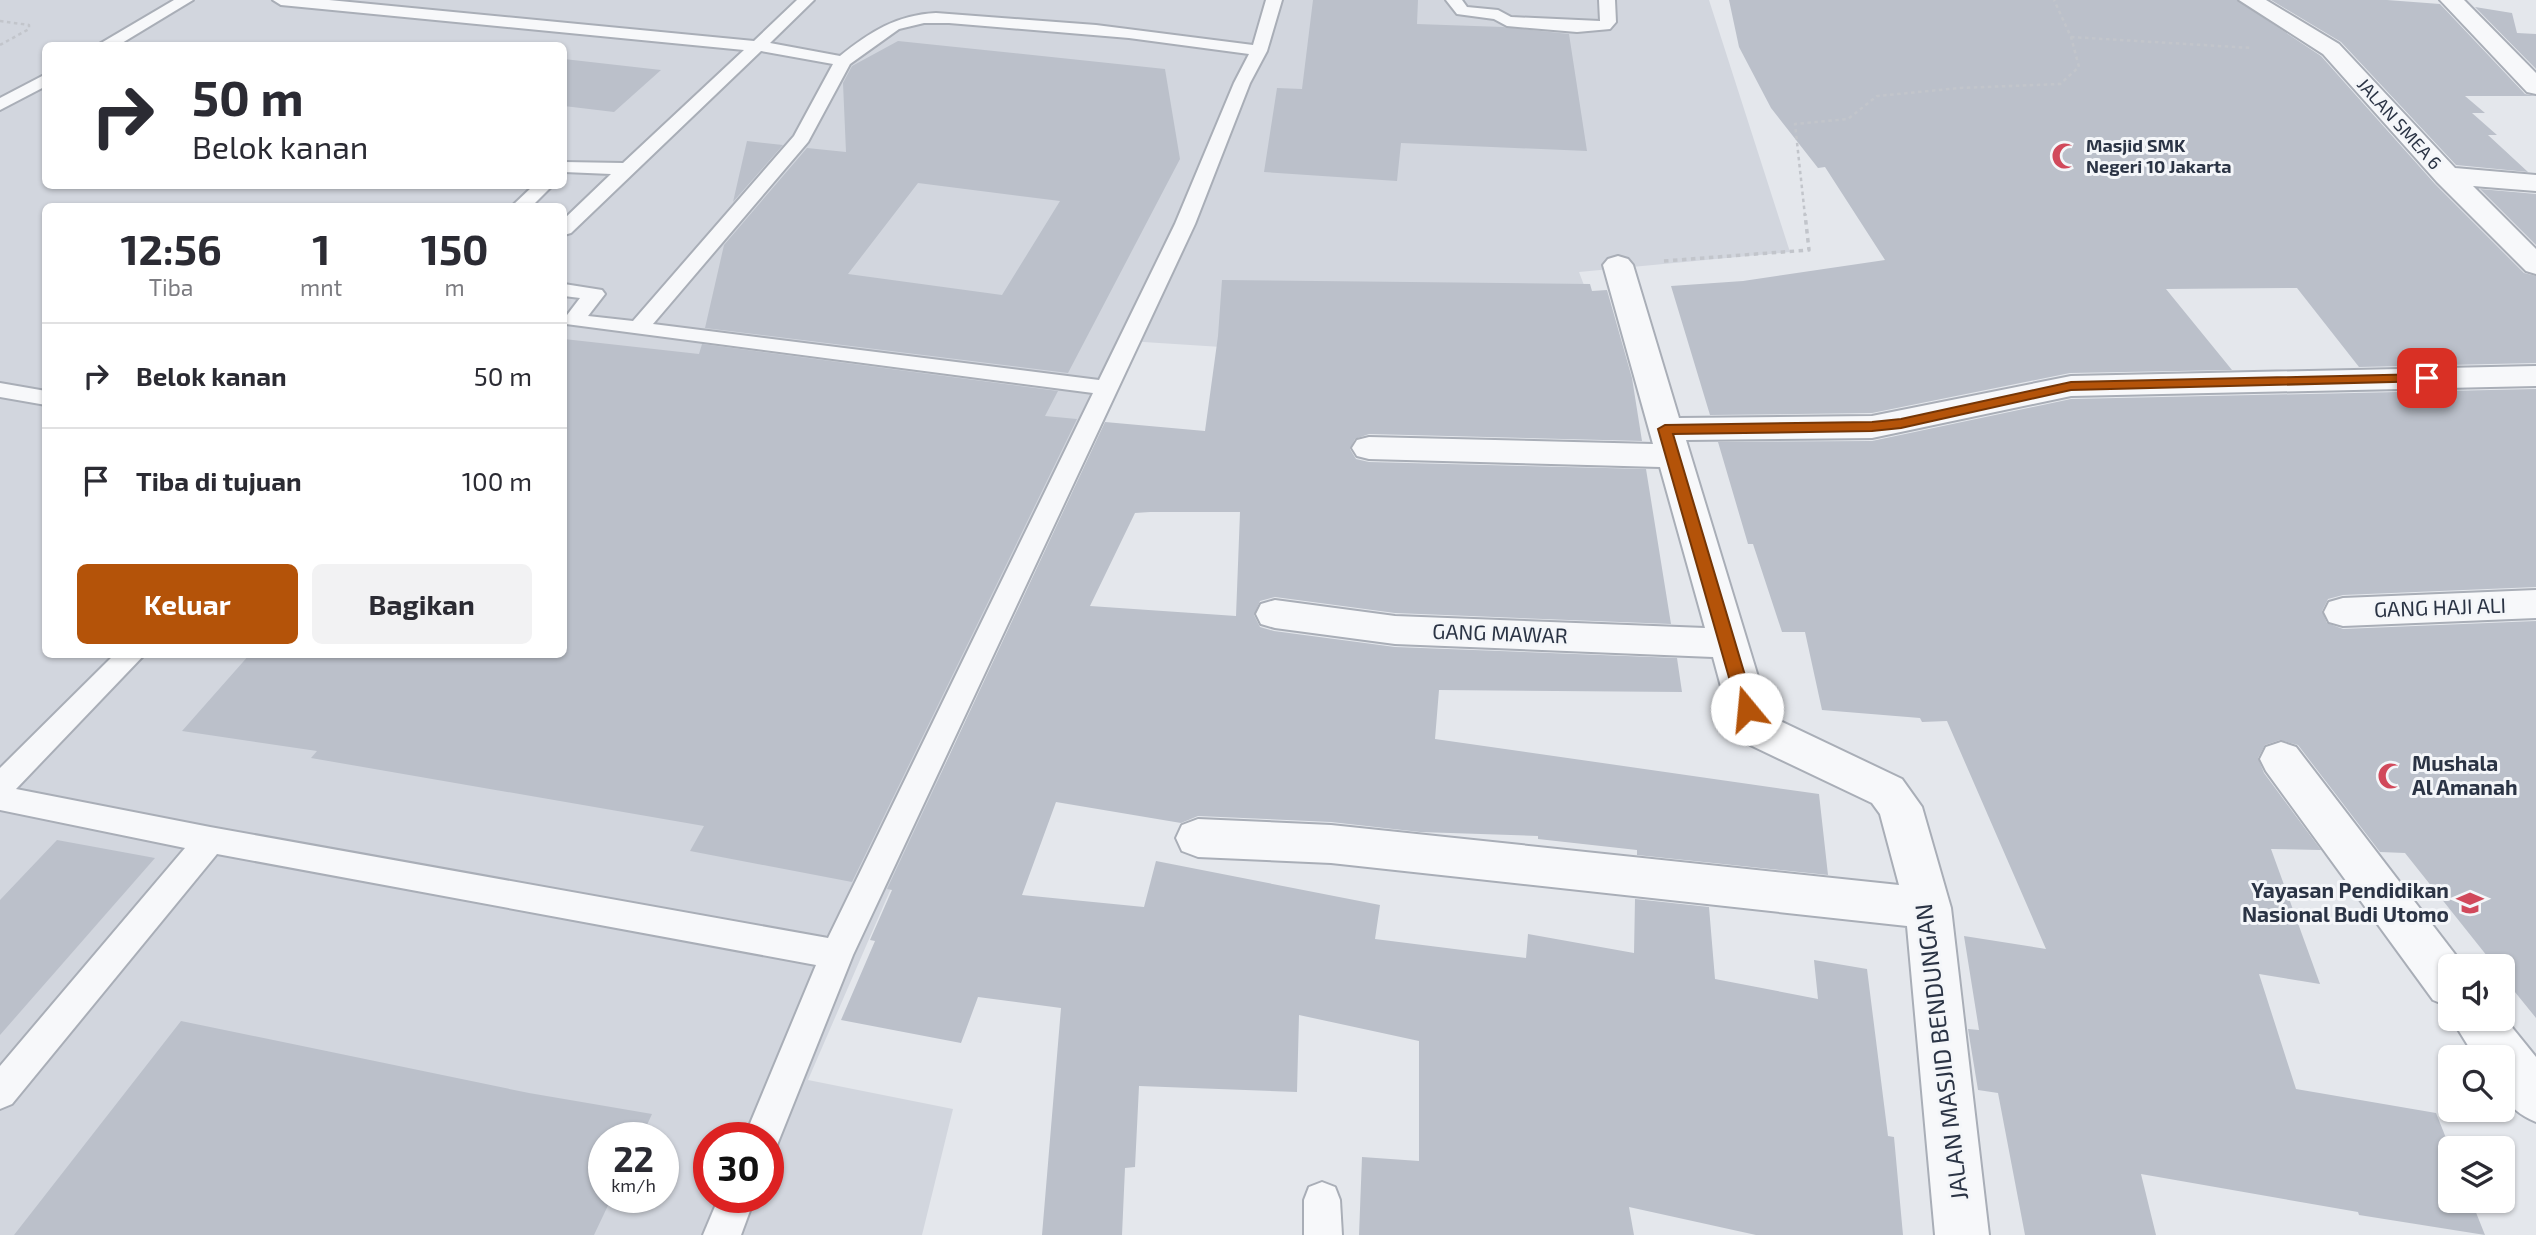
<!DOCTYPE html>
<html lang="id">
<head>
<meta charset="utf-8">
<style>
  :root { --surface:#fff; --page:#f2f2f3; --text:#2b2b33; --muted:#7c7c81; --line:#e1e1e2; --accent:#b45309 }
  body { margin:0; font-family:"Exo 2",sans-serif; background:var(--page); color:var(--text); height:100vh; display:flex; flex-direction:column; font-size:26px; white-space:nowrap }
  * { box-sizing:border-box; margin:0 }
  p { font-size:23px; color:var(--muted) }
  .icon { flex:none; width:38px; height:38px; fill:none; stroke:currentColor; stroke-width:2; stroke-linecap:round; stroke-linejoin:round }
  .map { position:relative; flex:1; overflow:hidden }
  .side { position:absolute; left:42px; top:203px; width:525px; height:455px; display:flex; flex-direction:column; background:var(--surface); border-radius:10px; box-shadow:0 2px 5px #0004 }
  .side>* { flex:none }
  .guide { position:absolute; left:42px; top:42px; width:525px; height:147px; border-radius:10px; box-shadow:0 2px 5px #0004; background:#fff; color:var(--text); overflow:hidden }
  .tools { position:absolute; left:2438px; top:954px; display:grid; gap:14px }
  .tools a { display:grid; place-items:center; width:77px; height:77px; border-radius:10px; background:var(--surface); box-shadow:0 2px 5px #0004; font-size:35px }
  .speed { position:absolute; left:588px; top:1122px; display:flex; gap:14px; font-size:35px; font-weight:700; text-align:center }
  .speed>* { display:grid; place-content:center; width:91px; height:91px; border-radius:50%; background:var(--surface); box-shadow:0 2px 5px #0004; line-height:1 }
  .speed small { font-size:18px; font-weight:400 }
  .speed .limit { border:10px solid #d22; background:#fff; color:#111 }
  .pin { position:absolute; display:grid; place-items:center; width:60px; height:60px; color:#fff; margin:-30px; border-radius:14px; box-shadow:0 4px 10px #0006 }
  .me { position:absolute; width:77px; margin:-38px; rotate:343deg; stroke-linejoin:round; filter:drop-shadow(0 0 5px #0008) }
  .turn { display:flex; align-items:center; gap:24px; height:147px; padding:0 35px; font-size:32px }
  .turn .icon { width:91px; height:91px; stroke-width:2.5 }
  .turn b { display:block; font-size:49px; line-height:60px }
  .eta { display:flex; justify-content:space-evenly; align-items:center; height:119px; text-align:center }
  .eta b { font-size:42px; font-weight:700; line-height:49px }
  .action { display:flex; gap:14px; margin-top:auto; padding:14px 35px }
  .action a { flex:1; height:80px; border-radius:10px; background:var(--accent); color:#fff; font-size:28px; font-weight:700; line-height:80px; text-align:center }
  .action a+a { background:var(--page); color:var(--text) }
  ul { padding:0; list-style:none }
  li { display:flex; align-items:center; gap:21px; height:105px; padding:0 35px; border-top:2px solid var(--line) }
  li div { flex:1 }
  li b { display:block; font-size:26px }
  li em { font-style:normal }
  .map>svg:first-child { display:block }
</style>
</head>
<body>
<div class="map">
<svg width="2536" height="1235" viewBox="0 0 2536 1235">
  <rect width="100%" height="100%" fill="#e4e7ec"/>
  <path fill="#d2d6de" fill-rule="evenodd" d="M 0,0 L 1709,0 L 1790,252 L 1579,272 L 1617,372 L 1128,341 L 808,1080 L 953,1109 L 922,1235 L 0,1235 ZM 46,46 L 564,46 L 564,186 L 46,186 ZM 46,206 L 564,206 L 564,654 L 46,654 ZM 604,1138 L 663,1138 L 663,1197 L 604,1197 ZM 709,1138 L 768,1138 L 768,1197 L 709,1197 Z"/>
  <g fill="#bbc0ca" fill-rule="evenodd">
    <path d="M 1313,0 L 1418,0 L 1417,24 L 1503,27 L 1569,34 L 1587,151 L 1401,143 L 1397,181 L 1264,172 L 1277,88 L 1302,89 Z"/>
    <path d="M 1729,0 L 2237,0 L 2321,56 L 2435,184 L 2524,273 L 2536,276 L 2536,363 L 2359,367 L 2297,288 L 2166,289 L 2232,370 L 2070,373 L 1872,413 L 1710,415 L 1671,286 L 1743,281 L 1885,260 L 1825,167 L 1818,168 L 1771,108 L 1739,47 Z"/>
    <path d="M 2271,0 L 2387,0 L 2440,4 L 2525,94 L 2536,96 L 2465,96 L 2485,113 L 2472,113 L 2497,135 L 2488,135 L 2528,172 L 2456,165 L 2341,42 Z"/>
    <path d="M 2475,7 L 2512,13 L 2517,33 L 2536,34 L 2536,69 Z"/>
    <path d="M 898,41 L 1165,69 L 1180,159 L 1068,373 L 705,328 L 724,245 L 807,148 L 846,152 L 843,83 L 852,66 ZM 918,183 L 1060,201 L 1002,295 L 848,274 Z"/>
    <path d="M 564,59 L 661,70 L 614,112 L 564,106 Z"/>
    <path d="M 747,141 L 783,145 L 733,202 Z"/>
    <path d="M 2480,189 L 2536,194 L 2536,245 Z"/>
    <path d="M 1222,280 L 1590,284 L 1592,291 L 1607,290 L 1632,378 L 1642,441 L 1369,434 L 1355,439 L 1350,449 L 1356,459 L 1369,462 L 1646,469 L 1671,624 L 1395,613 L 1275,597 L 1260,601 L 1254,615 L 1260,627 L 1274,631 L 1395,647 L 1677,658 L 1682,692 L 1439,690 L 1435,739 L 1819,794 L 1828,875 L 1637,855 L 1637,850 L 1538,839 L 1538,836 L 1420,832 L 1331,822 L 1198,816 L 1181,823 L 1056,802 L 1022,895 L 1144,907 L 1156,861 L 1380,905 L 1375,939 L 1526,958 L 1528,934 L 1634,953 L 1635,899 L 1709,907 L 1715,979 L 1818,999 L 1814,960 L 1867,969 L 1888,1136 L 1894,1137 L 1903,1235 L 1756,1235 L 1629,1207 L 1634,1235 L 1359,1235 L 1362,1157 L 1419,1161 L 1419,1041 L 1299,1015 L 1297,1092 L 1139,1086 L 1135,1167 L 1125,1168 L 1122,1235 L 1042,1235 L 1061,1008 L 978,997 L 961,1043 L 841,1020 L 875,941 L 870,940 L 892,890 L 887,889 L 1105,422 L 1205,431 L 1218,336 ZM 1150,512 L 1240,512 L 1236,616 L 1090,606 L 1135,513 Z"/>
    <path d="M 564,339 L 699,354 L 702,344 L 1058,391 L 1045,416 L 1077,419 L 852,882 L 690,851 L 704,826 L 311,758 L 317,751 L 182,731 L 250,654 L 564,654 Z"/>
    <path d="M 2536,389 L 2536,587 L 2343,595 L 2328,599 L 2322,611 L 2327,623 L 2343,629 L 2536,621 L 2536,1018 L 2502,976 L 2502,966 L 2495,966 L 2405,853 L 2380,852 L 2298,745 L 2280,740 L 2265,745 L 2258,758 L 2264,773 L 2321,850 L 2271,849 L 2320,984 L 2259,974 L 2296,1089 L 2436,1113 L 2450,1148 L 2450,1200 L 2471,1200 L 2485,1235 L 2359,1215 L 2358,1212 L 2141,1174 L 2156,1235 L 2025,1235 L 1998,1093 L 1978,1090 L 1968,1029 L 1979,1030 L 1964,936 L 2046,949 L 1947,721 L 1922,722 L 1920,718 L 1822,710 L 1805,632 L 1782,632 L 1753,544 L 1748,544 L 1718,442 L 1872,441 L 2071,399 Z"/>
    <path d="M 57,840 L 155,858 L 0,1035 L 0,900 Z"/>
    <path d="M 181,1021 L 529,1093 L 652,1114 L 641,1138 L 604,1138 L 604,1197 L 612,1197 L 594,1235 L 14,1235 Z"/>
  </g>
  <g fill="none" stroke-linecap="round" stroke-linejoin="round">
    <g stroke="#a9aeb7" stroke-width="4">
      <g id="service">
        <path d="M 174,0 L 193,0 L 117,46 L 96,46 Z"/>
        <path d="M 273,0 L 329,0 L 754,41 L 797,0 L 814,0 L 770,43 L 840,56 C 870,32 896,15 936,13 L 1096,25 L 1253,45 L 1266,0 L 1282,0 L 1267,51 L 1250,83 L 1195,224 L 853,955 L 775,1150 L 768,1153 L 768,1138 L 744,1138 L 816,965 L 217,854 L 12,1104 L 0,1109 L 0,1066 L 185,848 L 0,810 L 0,768 L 115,654 L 145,654 L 16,789 L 210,827 L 828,938 L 1093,393 L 566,324 L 564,319 L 580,298 L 564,296 L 564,284 L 602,290 L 605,294 L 588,316 L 633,321 L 794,136 L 833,64 L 761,51 L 571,233 L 564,235 L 564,219 L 611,174 L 564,172 L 564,162 L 623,163 L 744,50 L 281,5 ZM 949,23 L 1129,38 L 1249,54 L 1234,83 L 1175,224 L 1099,380 L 653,324 L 808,142 L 850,64 L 899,29 L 924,23 Z"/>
        <path d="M 1446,0 L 1462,0 L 1467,7 L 1498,10 L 1511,17 L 1600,21 L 1599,0 L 1615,0 L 1616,22 L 1610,29 L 1577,32 L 1507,26 L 1494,19 L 1457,14 Z"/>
        <path d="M 46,74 L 46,86 L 0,110 L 0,98 Z"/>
        <path d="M 533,186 L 552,186 L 532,206 L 512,206 Z"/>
        <path d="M 0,383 L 46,391 L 46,405 L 0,397 Z"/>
        <path d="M 1322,1182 L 1335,1187 L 1340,1200 L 1342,1235 L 1304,1235 L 1304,1200 L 1309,1187 Z"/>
        <path d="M 719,1197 L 755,1197 L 741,1235 L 703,1235 Z"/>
      </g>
    </g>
    <g stroke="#a9aeb7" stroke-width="4">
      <g id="minor">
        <path d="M 2239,0 L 2266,0 L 2339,44 L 2455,168 L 2536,175 L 2536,191 L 2473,186 L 2536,249 L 2536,274 L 2526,271 L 2437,182 L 2323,54 Z"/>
        <path d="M 2440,0 L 2464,0 L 2536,73 L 2536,94 L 2527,92 Z"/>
        <path d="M 1618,256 L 1628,259 L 1633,265 L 1679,418 L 1872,416 L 2071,376 L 2536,366 L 2536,386 L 2071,396 L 1872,438 L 1686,440 L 1769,713 L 1776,719 L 1902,779 L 1922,807 L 1951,908 L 1989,1235 L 1935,1235 L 1907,926 L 1331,863 L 1198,857 L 1182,851 L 1176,838 L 1182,825 L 1198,819 L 1331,825 L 1899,885 L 1880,814 L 1872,803 L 1746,743 L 1730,720 L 1713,657 L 1395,644 L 1275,628 L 1261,624 L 1256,614 L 1261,604 L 1275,600 L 1395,616 L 1705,628 L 1660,467 L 1369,459 L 1357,456 L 1352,448 L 1357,440 L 1369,437 L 1653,444 L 1603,265 L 1608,259 Z"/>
        <path d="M 2536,590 L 2536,618 L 2343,626 L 2329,622 L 2324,612 L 2329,602 L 2343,598 Z"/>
        <path d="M 2281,742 L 2296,747 L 2464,966 L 2450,966 L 2450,1007 L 2433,1000 L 2266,771 L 2260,759 L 2266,747 Z"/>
        <path d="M 2502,1015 L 2536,1057 L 2536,1122 C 2501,1107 2502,1091 2502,1057 L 2475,1057 L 2451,1018 L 2502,1018 Z"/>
      </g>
    </g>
    <g stroke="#c2c5cb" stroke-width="2.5" stroke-dasharray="3.5 3.5" stroke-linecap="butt">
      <path d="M 0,21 L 29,25 L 29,29 L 0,45"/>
      <path d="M 2071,37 L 2252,48"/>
      <path d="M 1805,216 L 1795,124 L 1848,119 L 1877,96 L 1960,88 L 2060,84 L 2079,67 L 2071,37 L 2054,0"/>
    </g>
    <path stroke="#c2c5cb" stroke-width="3.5" stroke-dasharray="4.5 4.5" stroke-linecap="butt" d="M 1664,261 L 1809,250 L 1805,214"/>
    <use href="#service" fill="#f7f8fa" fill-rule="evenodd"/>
    <use href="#minor" fill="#f7f8fa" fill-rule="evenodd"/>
  </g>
  <path fill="#b45309" stroke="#753606" stroke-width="2" d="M 2427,374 L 2433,378 L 2431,381 L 2071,390 L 1901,428 L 1872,431 L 1673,434 L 1755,709 L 1747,716 L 1738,709 L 1658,429 L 1665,425 L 1872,422 L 1901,419 L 2071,382 Z"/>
  <defs>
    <g id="mosque-bare" transform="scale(2.1)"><path d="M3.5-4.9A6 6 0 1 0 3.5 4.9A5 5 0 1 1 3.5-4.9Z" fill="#d1495b" stroke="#f4f6f9" stroke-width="2.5" paint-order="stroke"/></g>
    <g id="school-bare" transform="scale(2.1)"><path d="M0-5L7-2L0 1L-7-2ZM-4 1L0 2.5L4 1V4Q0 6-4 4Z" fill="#d1495b" stroke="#f4f6f9" stroke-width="2.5" paint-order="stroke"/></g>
  </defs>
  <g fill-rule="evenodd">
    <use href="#mosque-bare" x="2065" y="156"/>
    <use href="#mosque-bare" x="2391" y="776"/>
    <use href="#school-bare" x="2470" y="903"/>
  </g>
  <g text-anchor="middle" stroke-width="6" stroke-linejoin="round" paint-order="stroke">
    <g font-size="18" fill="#2b3445" stroke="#f4f6f9">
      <text transform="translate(2399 124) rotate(48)" y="6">JALAN SMEA 6</text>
    </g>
    <g font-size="18" font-weight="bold" fill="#2b3445" stroke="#f4f6f9" text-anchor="start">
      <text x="2086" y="152">Masjid SMK<tspan x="2086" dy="21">Negeri 10 Jakarta</tspan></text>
    </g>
    <g font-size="21" fill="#2b3445" stroke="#f4f6f9">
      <text transform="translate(2440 608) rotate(-2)" y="7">GANG HAJI ALI</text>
      <text transform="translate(1500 634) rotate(2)" y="7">GANG MAWAR</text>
    </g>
    <g font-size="21" font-weight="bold" fill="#2b3445" stroke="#f4f6f9" text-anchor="start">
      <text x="2412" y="771">Mushala<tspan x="2412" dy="24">Al Amanah</tspan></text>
      <text x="2449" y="898" text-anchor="end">Yayasan Pendidikan<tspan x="2449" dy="24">Nasional Budi Utomo</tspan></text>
    </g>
    <g font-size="24" fill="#2b3445" stroke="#f4f6f9">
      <text transform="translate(1942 1052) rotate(-97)" y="8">JALAN MASJID BENDUNGAN</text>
    </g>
  </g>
</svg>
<div class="tools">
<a><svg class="icon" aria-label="sound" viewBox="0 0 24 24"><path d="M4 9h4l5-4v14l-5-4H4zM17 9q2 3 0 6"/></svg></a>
<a><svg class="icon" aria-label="search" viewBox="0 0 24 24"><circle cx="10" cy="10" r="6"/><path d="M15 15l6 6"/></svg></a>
<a><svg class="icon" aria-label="layers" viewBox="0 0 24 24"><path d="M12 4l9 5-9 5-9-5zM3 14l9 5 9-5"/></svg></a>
</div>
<div class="speed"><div>22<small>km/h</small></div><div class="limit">30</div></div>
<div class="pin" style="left:2427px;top:378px;background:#d93025"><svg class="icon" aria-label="arrive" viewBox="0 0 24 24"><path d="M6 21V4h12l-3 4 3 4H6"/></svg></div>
<svg class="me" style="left:1747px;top:709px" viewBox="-20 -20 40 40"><circle r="19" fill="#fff"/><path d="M0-13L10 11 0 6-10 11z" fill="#b45309"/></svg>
<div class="guide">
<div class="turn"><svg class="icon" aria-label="right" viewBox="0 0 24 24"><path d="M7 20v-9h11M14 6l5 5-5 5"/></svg><div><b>50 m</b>Belok kanan</div></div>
</div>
<section class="side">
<div class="eta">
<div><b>12:56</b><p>Tiba</p></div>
<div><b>1</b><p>mnt</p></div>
<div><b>150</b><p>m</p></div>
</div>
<ul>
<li><svg class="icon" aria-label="right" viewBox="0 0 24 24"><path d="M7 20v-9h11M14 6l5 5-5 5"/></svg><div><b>Belok kanan</b></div><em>50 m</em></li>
<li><svg class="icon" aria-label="arrive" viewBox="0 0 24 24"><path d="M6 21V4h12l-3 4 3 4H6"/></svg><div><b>Tiba di tujuan</b></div><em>100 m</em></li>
</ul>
<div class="action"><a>Keluar</a><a>Bagikan</a></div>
</section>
</div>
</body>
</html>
